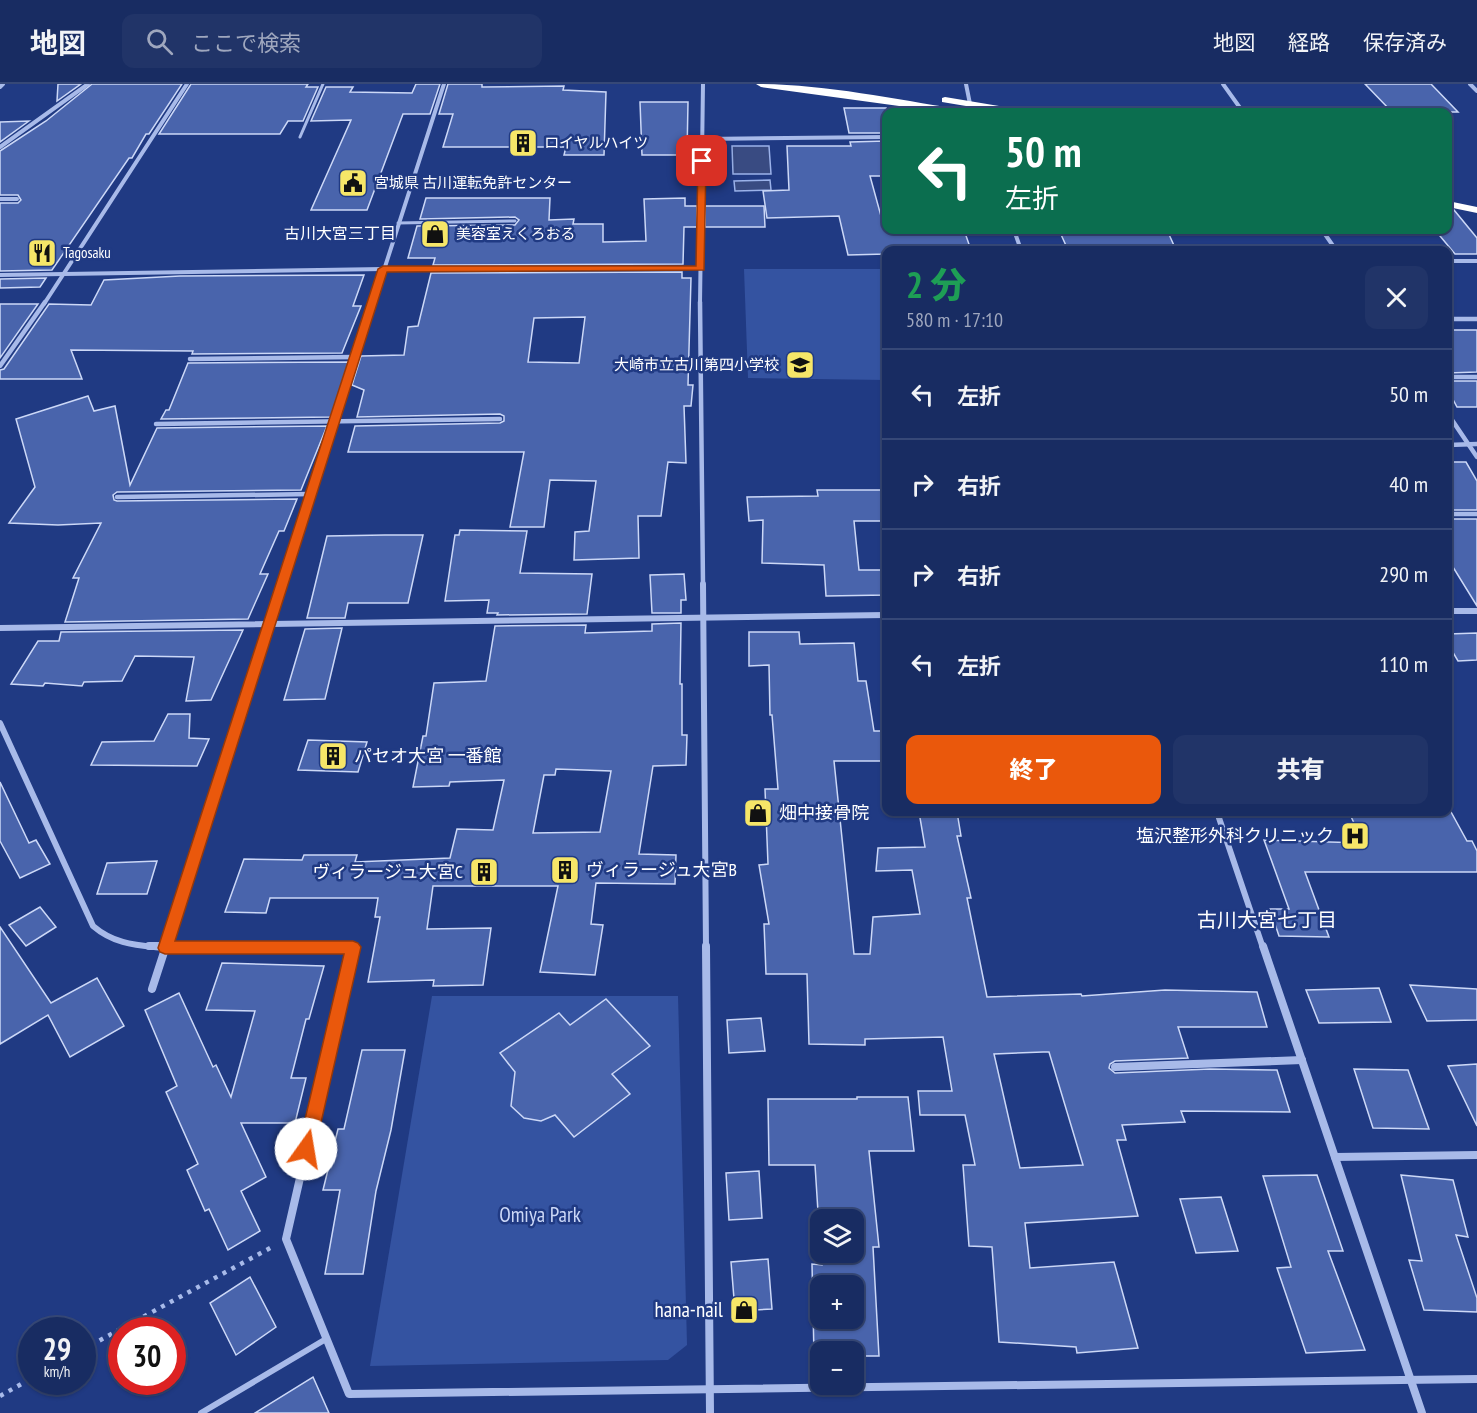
<!DOCTYPE html>
<html lang="ja">
<head>
<meta charset="utf-8">
<style>
  :root { --surface:#182c62; --page:#213468; --text:#f1f3f6; --muted:#9fa7be; --line:#364877; --accent:#ea580c }
  body { margin:0; font-family:"PT Sans Narrow","Noto Sans JP",sans-serif; background:var(--page); color:var(--text); height:100vh; display:flex; flex-direction:column; font-size:22px; white-space:nowrap }
  * { box-sizing:border-box; margin:0 }
  p { font-size:20px; color:var(--muted) }
  .icon { flex:none; width:33px; height:33px; fill:none; stroke:currentColor; stroke-width:2; stroke-linecap:round; stroke-linejoin:round }
  .map { position:relative; flex:1; overflow:hidden }
  .sheet { position:absolute; left:882px; top:162px; width:570px; height:570px; display:flex; flex-direction:column; background:var(--surface); border-radius:12px; box-shadow:0 2px 4px #0004,0 0 0 2px var(--line) }
  .sheet>* { flex:none }
  .guide { position:absolute; left:882px; top:24px; width:570px; height:126px; border-radius:12px; box-shadow:0 2px 4px #0004,0 0 0 2px var(--line); background:#0b6e4f; color:#fff; overflow:hidden }
  .buttons { position:absolute; left:810px; top:1125px; display:grid; gap:12px }
  .buttons a { display:grid; place-items:center; width:54px; height:54px; border-radius:12px; background:var(--surface); box-shadow:0 2px 4px #0004,0 0 0 2px var(--line); font-size:30px }
  .speed { position:absolute; left:18px; top:1233px; display:flex; gap:12px; font-size:30px; font-weight:700; text-align:center }
  .speed>* { display:grid; place-content:center; width:78px; height:78px; border-radius:50%; background:var(--surface); box-shadow:0 2px 4px #0004,0 0 0 2px var(--line); line-height:1 }
  .speed small { font-size:15px; font-weight:400 }
  .speed .limit { border:9px solid #d22; background:#fff; color:#111 }
  .pin { position:absolute; display:grid; place-items:center; width:51px; height:51px; color:#fff; margin:-26px; border-radius:12px; box-shadow:0 3px 9px #0006 }
  .me { position:absolute; width:66px; margin:-33px; rotate:13deg; stroke-linejoin:round; filter:drop-shadow(0 0 4px #0008) }
  .turn { display:flex; align-items:center; gap:21px; height:126px; padding:0 24px; font-size:27px }
  .turn .icon { width:78px; height:78px; stroke-width:2.5 }
  .turn b { display:block; font-size:42px; line-height:51px }
  .round { display:grid; place-items:center; flex:none; width:63px; height:63px; border-radius:12px; background:var(--page) }
  .summary { display:flex; align-items:center; justify-content:space-between; height:102px; padding:0 24px }
  h1 { font-size:36px; font-weight:800; line-height:45px; color:#1e9e55 }
  .cta { display:flex; gap:12px; margin-top:auto; padding:12px 24px }
  .cta a { flex:1; height:69px; border-radius:12px; background:var(--accent); color:#fff; font-size:24px; font-weight:800; line-height:69px; text-align:center }
  .cta a+a { background:var(--page); color:var(--text) }
  ul { padding:0; list-style:none }
  li { display:flex; align-items:center; gap:18px; height:90px; padding:0 24px; border-top:2px solid var(--line) }
  li div { flex:1 }
  li b { display:block; font-size:22px }
  li em { font-style:normal }
  header { display:flex; align-items:center; gap:36px; box-sizing:border-box; height:84px; padding:0 30px; background:var(--surface); border-bottom:2px solid var(--line) }
  header strong { font-size:28px }
  nav { display:flex; gap:33px; margin-inline-start:auto; font-size:21px }
  .search { width:420px; height:54px; background:var(--page); display:flex; align-items:center; gap:15px; box-sizing:border-box; padding:0 21px; border-radius:12px; color:var(--muted); font-size:22px }
  .map>svg:first-child { display:block }
</style>
</head>
<body>
<header>
<strong>地図</strong>
<div class="search"><svg class="icon" aria-label="search" viewBox="0 0 24 24"><circle cx="10" cy="10" r="6"/><path d="M15 15l6 6"/></svg>ここで検索</div>
<nav><a>地図</a><a>経路</a><a>保存済み</a></nav>
</header>
<div class="map">
<svg width="1477" height="1329" viewBox="0 0 1477 1329">
  <rect width="100%" height="100%" fill="#203a83"/>
  <g fill="#3453a1">
    <path d="M 744,185 L 886,185 L 886,296 L 748,294 Z"/>
    <path d="M 432,912 L 678,912 L 687,1261 L 668,1276 L 370,1282 Z"/>
  </g>
  <g fill="#394b82" stroke="#9bb2ea" stroke-width="1.5">
    <path d="M 732,62 L 769,62 L 771,90 L 733,90 Z"/>
    <path d="M 770,96 L 771,106 L 735,107 L 734,97 Z"/>
  </g>
  <g fill="#4964ac" stroke="#ccd8f7" stroke-width="1.5" fill-rule="evenodd">
    <path d="M 58,0 L 81,0 L 57,17 Z"/>
    <path d="M 92,0 L 182,0 L 149,50 L 146,50 L 132,74 L 129,74 L 52,186 L 0,187 L 0,119 L 18,119 L 21,116 L 18,111 L 0,111 L 0,67 L 46,37 Z"/>
    <path d="M 191,0 L 308,0 L 306,3 L 318,3 L 303,37 L 288,37 L 280,50 L 159,50 Z"/>
    <path d="M 416,0 L 440,0 L 430,30 L 403,30 L 367,126 L 311,126 L 351,36 L 311,37 L 326,3 L 353,3 L 350,8 L 412,9 Z"/>
    <path d="M 448,0 L 482,0 L 482,3 L 564,2 L 563,6 L 606,8 L 604,71 L 564,71 L 566,63 L 443,63 L 453,30 L 439,30 Z"/>
    <path d="M 1365,0 L 1431,0 L 1458,28 L 1392,28 Z"/>
    <path d="M 640,18 L 688,18 L 687,71 L 642,71 Z"/>
    <path d="M 844,24 L 886,24 L 886,49 L 849,49 Z"/>
    <path d="M 29,37 L 0,58 L 0,38 Z"/>
    <path d="M 886,57 L 886,92 L 870,92 L 884,143 L 886,146 L 964,146 L 971,166 L 886,166 L 886,170 L 848,171 L 839,132 L 767,134 L 763,107 L 789,106 L 787,62 L 851,62 L 850,58 Z"/>
    <path d="M 426,114 L 550,114 L 549,136 L 574,135 L 573,140 L 603,140 L 603,158 L 646,157 L 644,115 L 685,114 L 685,122 L 697,122 L 697,143 L 684,143 L 683,180 L 433,181 L 435,174 L 408,174 L 417,142 L 515,141 L 519,136 L 515,133 L 420,135 Z"/>
    <path d="M 705,122 L 764,122 L 765,143 L 705,143 Z"/>
    <path d="M 1448,125 L 1454,126 L 1477,154 L 1477,170 L 1455,170 L 1435,146 L 1448,146 Z"/>
    <path d="M 1059,146 L 1167,146 L 1176,166 L 1068,166 Z"/>
    <path d="M 682,188 L 682,194 L 691,194 L 688,301 L 693,301 L 691,322 L 684,322 L 686,379 L 668,378 L 661,432 L 638,432 L 639,474 L 574,476 L 575,448 L 589,447 L 596,397 L 550,396 L 544,443 L 510,443 L 524,368 L 348,368 L 355,342 L 500,339 L 504,337 L 504,332 L 500,330 L 357,333 L 364,306 L 352,301 L 361,272 L 404,271 L 408,243 L 418,242 L 431,189 ZM 585,233 L 579,279 L 528,278 L 534,234 Z"/>
    <path d="M 364,191 L 353,222 L 361,222 L 342,269 L 192,270 L 193,267 L 71,266 L 82,295 L 0,295 L 0,286 L 4,285 L 49,220 L 91,221 L 104,196 L 180,192 Z"/>
    <path d="M 46,194 L 40,203 L 0,204 L 0,195 Z"/>
    <path d="M 0,220 L 38,220 L 0,274 Z"/>
    <path d="M 1448,246 L 1477,246 L 1477,288 L 1448,289 Z"/>
    <path d="M 350,278 L 331,333 L 161,335 L 166,326 L 169,326 L 188,279 Z"/>
    <path d="M 1448,297 L 1477,297 L 1477,323 L 1457,323 L 1448,306 Z"/>
    <path d="M 88,312 L 94,327 L 115,322 L 130,401 L 157,344 L 327,342 L 301,406 L 117,408 L 113,411 L 114,416 L 117,417 L 297,415 L 284,447 L 279,447 L 260,490 L 268,490 L 248,535 L 65,538 L 79,494 L 73,494 L 101,439 L 58,441 L 9,439 L 35,403 L 16,335 Z"/>
    <path d="M 1448,378 L 1466,378 L 1477,397 L 1477,426 L 1448,426 Z"/>
    <path d="M 817,406 L 886,406 L 886,437 L 854,437 L 859,486 L 886,486 L 886,511 L 826,512 L 824,481 L 762,479 L 763,436 L 749,437 L 747,413 L 818,412 Z"/>
    <path d="M 1448,435 L 1477,435 L 1477,522 L 1448,475 Z"/>
    <path d="M 460,446 L 527,447 L 520,489 L 592,490 L 587,530 L 497,531 L 498,529 L 487,529 L 489,516 L 445,517 L 455,451 L 459,451 Z"/>
    <path d="M 385,451 L 423,451 L 408,519 L 348,519 L 345,534 L 307,534 L 327,452 Z"/>
    <path d="M 684,490 L 686,516 L 681,516 L 681,529 L 652,529 L 650,491 Z"/>
    <path d="M 681,539 L 680,600 L 682,600 L 682,651 L 687,651 L 686,681 L 653,682 L 639,770 L 676,771 L 675,800 L 596,799 L 591,840 L 603,841 L 595,891 L 540,888 L 558,802 L 433,802 L 427,845 L 491,844 L 483,901 L 433,902 L 434,896 L 368,898 L 380,833 L 375,833 L 378,814 L 270,814 L 266,829 L 225,828 L 244,775 L 302,776 L 304,771 L 357,771 L 355,778 L 450,774 L 457,745 L 493,746 L 504,696 L 450,698 L 449,702 L 413,703 L 423,652 L 426,652 L 434,599 L 486,597 L 495,542 L 586,541 L 585,549 L 652,547 L 652,540 ZM 556,685 L 611,687 L 600,748 L 533,749 L 544,691 L 555,691 Z"/>
    <path d="M 342,544 L 325,615 L 284,616 L 305,545 Z"/>
    <path d="M 243,546 L 211,616 L 186,617 L 194,573 L 135,572 L 122,597 L 84,598 L 82,602 L 45,599 L 43,602 L 11,600 L 38,557 L 59,557 L 61,548 Z"/>
    <path d="M 749,548 L 799,548 L 800,560 L 854,559 L 858,597 L 866,597 L 874,647 L 886,647 L 886,677 L 834,677 L 854,870 L 870,870 L 873,833 L 920,830 L 912,786 L 876,787 L 878,764 L 925,763 L 919,728 L 957,728 L 961,752 L 957,752 L 971,814 L 967,814 L 987,913 L 1081,910 L 1082,912 L 1165,906 L 1257,908 L 1267,943 L 1178,943 L 1188,974 L 1115,977 L 1110,980 L 1109,984 L 1115,989 L 1210,985 L 1277,986 L 1290,1028 L 1181,1027 L 1185,1038 L 1122,1041 L 1126,1056 L 1117,1056 L 1138,1132 L 1025,1139 L 1030,1184 L 1114,1178 L 1138,1264 L 1077,1269 L 1076,1263 L 999,1258 L 992,1163 L 969,1162 L 963,1081 L 975,1081 L 965,1031 L 920,1031 L 918,1007 L 952,1007 L 943,953 L 865,955 L 865,961 L 809,960 L 807,890 L 766,890 L 764,840 L 769,840 L 759,781 L 768,780 L 765,705 L 778,705 L 772,631 L 770,631 L 769,581 L 749,582 ZM 1043,968 L 1049,968 L 1083,1081 L 1020,1084 L 994,970 Z"/>
    <path d="M 1477,549 L 1477,576 L 1458,577 L 1448,560 L 1448,550 Z"/>
    <path d="M 168,630 L 190,630 L 189,654 L 209,655 L 197,682 L 91,681 L 102,658 L 154,657 Z"/>
    <path d="M 308,656 L 367,658 L 358,688 L 298,686 Z"/>
    <path d="M 0,698 L 29,759 L 36,756 L 50,780 L 20,794 L 0,757 Z"/>
    <path d="M 1349,728 L 1451,728 L 1467,757 L 1472,757 L 1477,767 L 1477,788 L 1305,788 L 1329,853 L 1279,852 L 1270,825 L 1289,825 L 1264,756 L 1363,759 Z"/>
    <path d="M 157,777 L 147,810 L 97,810 L 107,779 Z"/>
    <path d="M 40,823 L 56,843 L 26,862 L 9,841 Z"/>
    <path d="M 0,843 L 51,919 L 97,894 L 124,942 L 70,973 L 48,931 L 0,960 Z"/>
    <path d="M 222,879 L 324,882 L 309,935 L 306,935 L 291,994 L 306,994 L 295,1039 L 241,1039 L 266,1093 L 241,1107 L 260,1147 L 228,1166 L 209,1125 L 205,1127 L 187,1086 L 198,1080 L 166,1008 L 177,1002 L 145,926 L 179,909 L 213,983 L 216,981 L 231,1013 L 255,927 L 206,926 Z"/>
    <path d="M 1410,901 L 1477,905 L 1477,936 L 1427,937 Z"/>
    <path d="M 1379,904 L 1391,938 L 1319,939 L 1306,906 Z"/>
    <path d="M 606,915 L 650,962 L 612,990 L 630,1010 L 574,1053 L 555,1031 L 541,1037 L 524,1034 L 511,1022 L 515,988 L 500,969 L 559,929 L 570,941 Z"/>
    <path d="M 761,934 L 765,967 L 729,969 L 727,936 Z"/>
    <path d="M 362,966 L 405,966 L 391,1046 L 376,1107 L 363,1190 L 325,1190 L 340,1106 L 323,1106 L 338,1045 L 344,1045 Z"/>
    <path d="M 1477,980 L 1477,1042 L 1448,982 Z"/>
    <path d="M 1354,985 L 1408,986 L 1429,1045 L 1373,1044 Z"/>
    <path d="M 857,1013 L 908,1013 L 914,1067 L 869,1067 L 879,1163 L 873,1163 L 879,1272 L 854,1272 L 854,1268 L 820,1268 L 820,1271 L 814,1271 L 812,1180 L 822,1181 L 821,1168 L 854,1168 L 854,1136 L 820,1136 L 820,1159 L 815,1081 L 769,1081 L 768,1015 L 857,1015 ZM 820,1202 L 854,1202 L 854,1234 L 820,1234 Z"/>
    <path d="M 759,1087 L 762,1134 L 729,1136 L 726,1089 Z"/>
    <path d="M 1317,1091 L 1343,1167 L 1328,1167 L 1365,1266 L 1306,1269 L 1277,1184 L 1291,1183 L 1263,1092 Z"/>
    <path d="M 1401,1091 L 1453,1096 L 1468,1153 L 1456,1151 L 1477,1214 L 1477,1228 L 1424,1226 L 1409,1176 L 1422,1177 Z"/>
    <path d="M 1221,1113 L 1238,1167 L 1196,1169 L 1180,1115 Z"/>
    <path d="M 768,1175 L 772,1225 L 735,1227 L 731,1178 Z"/>
    <path d="M 250,1193 L 276,1243 L 236,1271 L 210,1219 Z"/>
    <path d="M 313,1293 L 329,1329 L 255,1329 Z"/>
  </g>
  <g fill="none" stroke-linecap="round" stroke-linejoin="round">
    <g stroke="#a8bae9" stroke-width="4.5" stroke-dasharray="4 6" stroke-linecap="butt">
      <path d="M 82,1266 L 272,1163"/>
      <path d="M 0,1312 L 32,1294"/>
    </g>
    <g stroke="#a8bae9" stroke-width="3">
      <path d="M 300,53 L 323,0"/>
      <path d="M 398,139 L 515,137"/>
    </g>
    <path stroke="#a8bae9" stroke-width="6" d="M 201,1329 L 326,1255"/>
    <g stroke="#a8bae9" stroke-width="4">
      <path d="M 966,0 L 970,20"/>
      <path d="M 1223,0 L 1243,28"/>
      <path d="M 1470,0 L 1477,7"/>
      <path d="M 0,3 L 3,0"/>
      <path d="M 703,55 L 886,53"/>
      <path d="M 0,63 L 88,0"/>
      <path d="M 0,115 L 17,115"/>
      <path d="M 1014,146 L 1021,166"/>
      <path d="M 1322,146 L 1336,166"/>
      <path d="M 1448,177 L 1477,177"/>
      <path d="M 0,191 L 383,185 L 700,184"/>
      <path d="M 44,220 L 187,0"/>
      <path d="M 373,220 L 444,0"/>
      <path d="M 700,220 L 703,0"/>
    </g>
    <g stroke="#a8bae9" stroke-width="4.5">
      <path d="M 700,218 L 703,501"/>
      <path d="M 1448,235 L 1477,235"/>
      <path d="M 190,275 L 355,273"/>
      <path d="M 0,282 L 45,218"/>
      <path d="M 1448,293 L 1477,293"/>
      <path d="M 1448,330 L 1477,373"/>
      <path d="M 156,340 L 500,335"/>
      <path d="M 1448,361 L 1477,360"/>
      <path d="M 117,413 L 311,410"/>
      <path d="M 1448,430 L 1477,430"/>
      <path d="M 282,501 L 374,218"/>
    </g>
    <g stroke="#a8bae9" stroke-width="6">
      <path d="M 703,500 L 706,864"/>
      <path d="M 1448,527 L 1477,527"/>
      <path d="M 0,544 L 886,531"/>
      <path d="M 0,639 L 93,842 C 114,860 135,861 162,864"/>
      <path d="M 1217,728 L 1263,864"/>
      <path d="M 165,864 L 283,500"/>
      <path d="M 234,864 L 353,864"/>
    </g>
    <g stroke="#a8bae9" stroke-width="8">
      <path d="M 149,862 L 353,863 L 286,1155 L 349,1310 L 1477,1295"/>
      <path d="M 706,862 L 710,1329"/>
      <path d="M 1263,862 L 1422,1329"/>
      <path d="M 152,905 L 166,862"/>
      <path d="M 1115,983 L 1302,976"/>
      <path d="M 1335,1073 L 1477,1071"/>
    </g>
    <g fill="#fff" fill-rule="evenodd">
      <path d="M 756,0 C 824,0 892,15 959,25 L 964,28 L 943,28 L 761,3 Z"/>
      <path d="M 945,13 L 1017,25 L 1022,28 L 1002,28 L 942,18 L 942,14 Z"/>
      <path d="M 1448,117 L 1477,123 L 1477,129 L 1448,123 Z"/>
    </g>
  </g>
  <path fill="#ea580c" stroke="#983908" stroke-width="1.5" d="M 702,74 L 706,77 L 704,186 L 387,188 L 175,857 L 353,857 L 358,859 L 361,863 L 315,1065 L 313,1071 L 306,1073 L 300,1071 L 298,1065 L 344,870 L 165,870 L 160,868 L 158,864 L 378,185 L 383,182 L 696,182 L 698,77 Z"/>
  <defs>
    <g id="building-square" transform="scale(1.5)"><rect x="-9" y="-9" width="18" height="18" rx="4" fill="#f6e668" stroke="#203a83"/><path d="M-4-6H4V6H1V3H-1V6H-4ZM-2.5-4.3h1.7v1.8h-1.7ZM.8-4.3h1.7v1.8H.8ZM-2.5-1h1.7V.8h-1.7ZM.8-1h1.7V.8H.8Z" fill="#111"/></g>
    <g id="civic-square" transform="scale(1.5)"><rect x="-9" y="-9" width="18" height="18" rx="4" fill="#f6e668" stroke="#203a83"/><path d="M-.6-6.5H3V-4.5H.6V-3L4-1V1h2V6H-6V1h2V-1L-.6-3ZM-1.2 2.5V6h2.4V2.5Z" fill="#111"/></g>
    <g id="shop-square" transform="scale(1.5)"><rect x="-9" y="-9" width="18" height="18" rx="4" fill="#f6e668" stroke="#203a83"/><path d="M-5-2.5h2.3a2.7 3.5 0 0 1 5.4 0H5L5.5 6h-11ZM-1.5-2.5h3a1.5 2.3 0 0 0-3 0Z" fill="#111"/></g>
    <g id="restaurant-square" transform="scale(1.5)"><rect x="-9" y="-9" width="18" height="18" rx="4" fill="#f6e668" stroke="#203a83"/><path d="M-5-6h1v4h1v-4h1v4h1v-4h1v5L-1.5 .5V6h-2V.5L-5-1ZM5-6V6H3V1.5H1.5Q1.5-4 5-6Z" fill="#111"/></g>
    <g id="school-square" transform="scale(1.5)"><rect x="-9" y="-9" width="18" height="18" rx="4" fill="#f6e668" stroke="#203a83"/><path d="M0-5L7-2L0 1L-7-2ZM-4 1L0 2.5L4 1V4Q0 6-4 4Z" fill="#111"/></g>
    <g id="hospital-square" transform="scale(1.5)"><rect x="-9" y="-9" width="18" height="18" rx="4" fill="#f6e668" stroke="#203a83"/><path d="M-5-5h3v3.5h4V-5h3V5h-3V1.5h-4V5h-3Z" fill="#111"/></g>
  </defs>
  <g fill-rule="evenodd">
    <use href="#building-square" x="523" y="59"/>
    <use href="#civic-square" x="353" y="99"/>
    <use href="#shop-square" x="435" y="150"/>
    <use href="#restaurant-square" x="42" y="169"/>
    <use href="#school-square" x="800" y="281"/>
    <use href="#building-square" x="333" y="672"/>
    <use href="#shop-square" x="758" y="729"/>
    <use href="#hospital-square" x="1355" y="752"/>
    <use href="#building-square" x="565" y="786"/>
    <use href="#building-square" x="484" y="788"/>
    <use href="#shop-square" x="744" y="1226"/>
  </g>
  <g text-anchor="middle" stroke-width="5" stroke-linejoin="round" paint-order="stroke">
    <g font-size="15" fill="#fff" stroke="#203a83" text-anchor="start">
      <text x="544" y="64">ロイヤルハイツ</text>
      <text x="374" y="104">宮城県 古川運転免許センター</text>
      <text x="456" y="155">美容室えくろおる</text>
      <text x="63" y="174">Tagosaku</text>
      <text x="779" y="286" text-anchor="end">大崎市立古川第四小学校</text>
    </g>
    <g font-size="16" fill="#fff" stroke="#203a83">
      <text x="340" y="155">古川大宮三丁目</text>
    </g>
    <g font-size="18" fill="#fff" stroke="#203a83" text-anchor="start">
      <text x="354" y="678">パセオ大宮 一番館</text>
      <text x="779" y="735">畑中接骨院</text>
      <text x="1334" y="758" text-anchor="end">塩沢整形外科クリニック</text>
      <text x="586" y="792">ヴィラージュ大宮B</text>
      <text x="463" y="794" text-anchor="end">ヴィラージュ大宮C</text>
    </g>
    <g font-size="20" fill="#fff" stroke="#203a83">
      <text x="1267" y="843">古川大宮七丁目</text>
    </g>
    <g font-size="21" fill="#ccd8f7" stroke="#203a83">
      <text x="540" y="1138">Omiya Park</text>
    </g>
    <g font-size="21" fill="#fff" stroke="#203a83" text-anchor="end">
      <text x="723" y="1233">hana-nail</text>
    </g>
  </g>
</svg>
<div class="buttons">
<a><svg class="icon" aria-label="layers" viewBox="0 0 24 24"><path d="M12 4l9 5-9 5-9-5zM3 14l9 5 9-5"/></svg></a>
<a>+</a>
<a>−</a>
</div>
<div class="speed"><div>29<small>km/h</small></div><div class="limit">30</div></div>
<div class="pin" style="left:702px;top:77px;background:#d93025"><svg class="icon" aria-label="arrive" viewBox="0 0 24 24"><path d="M6 21V4h12l-3 4 3 4H6"/></svg></div>
<svg class="me" style="left:306px;top:1065px" viewBox="-20 -20 40 40"><circle r="19" fill="#fff"/><path d="M0-13L10 11 0 6-10 11z" fill="#ea580c"/></svg>
<div class="guide">
<div class="turn"><svg class="icon" aria-label="left" viewBox="0 0 24 24"><path d="M17 20v-9H6M10 6l-5 5 5 5"/></svg><div><b>50 m</b>左折</div></div>
</div>
<section class="sheet">
<div class="summary"><div><h1>2 分</h1><p>580 m · 17:10</p></div><a class="round"><svg class="icon" aria-label="close" viewBox="0 0 24 24"><path d="M6 6l12 12M18 6L6 18"/></svg></a></div>
<ul>
<li><svg class="icon" aria-label="left" viewBox="0 0 24 24"><path d="M17 20v-9H6M10 6l-5 5 5 5"/></svg><div><b>左折</b></div><em>50 m</em></li>
<li><svg class="icon" aria-label="right" viewBox="0 0 24 24"><path d="M7 20v-9h11M14 6l5 5-5 5"/></svg><div><b>右折</b></div><em>40 m</em></li>
<li><svg class="icon" aria-label="right" viewBox="0 0 24 24"><path d="M7 20v-9h11M14 6l5 5-5 5"/></svg><div><b>右折</b></div><em>290 m</em></li>
<li><svg class="icon" aria-label="left" viewBox="0 0 24 24"><path d="M17 20v-9H6M10 6l-5 5 5 5"/></svg><div><b>左折</b></div><em>110 m</em></li>
</ul>
<div class="cta"><a>終了</a><a>共有</a></div>
</section>
</div>
</body>
</html>
